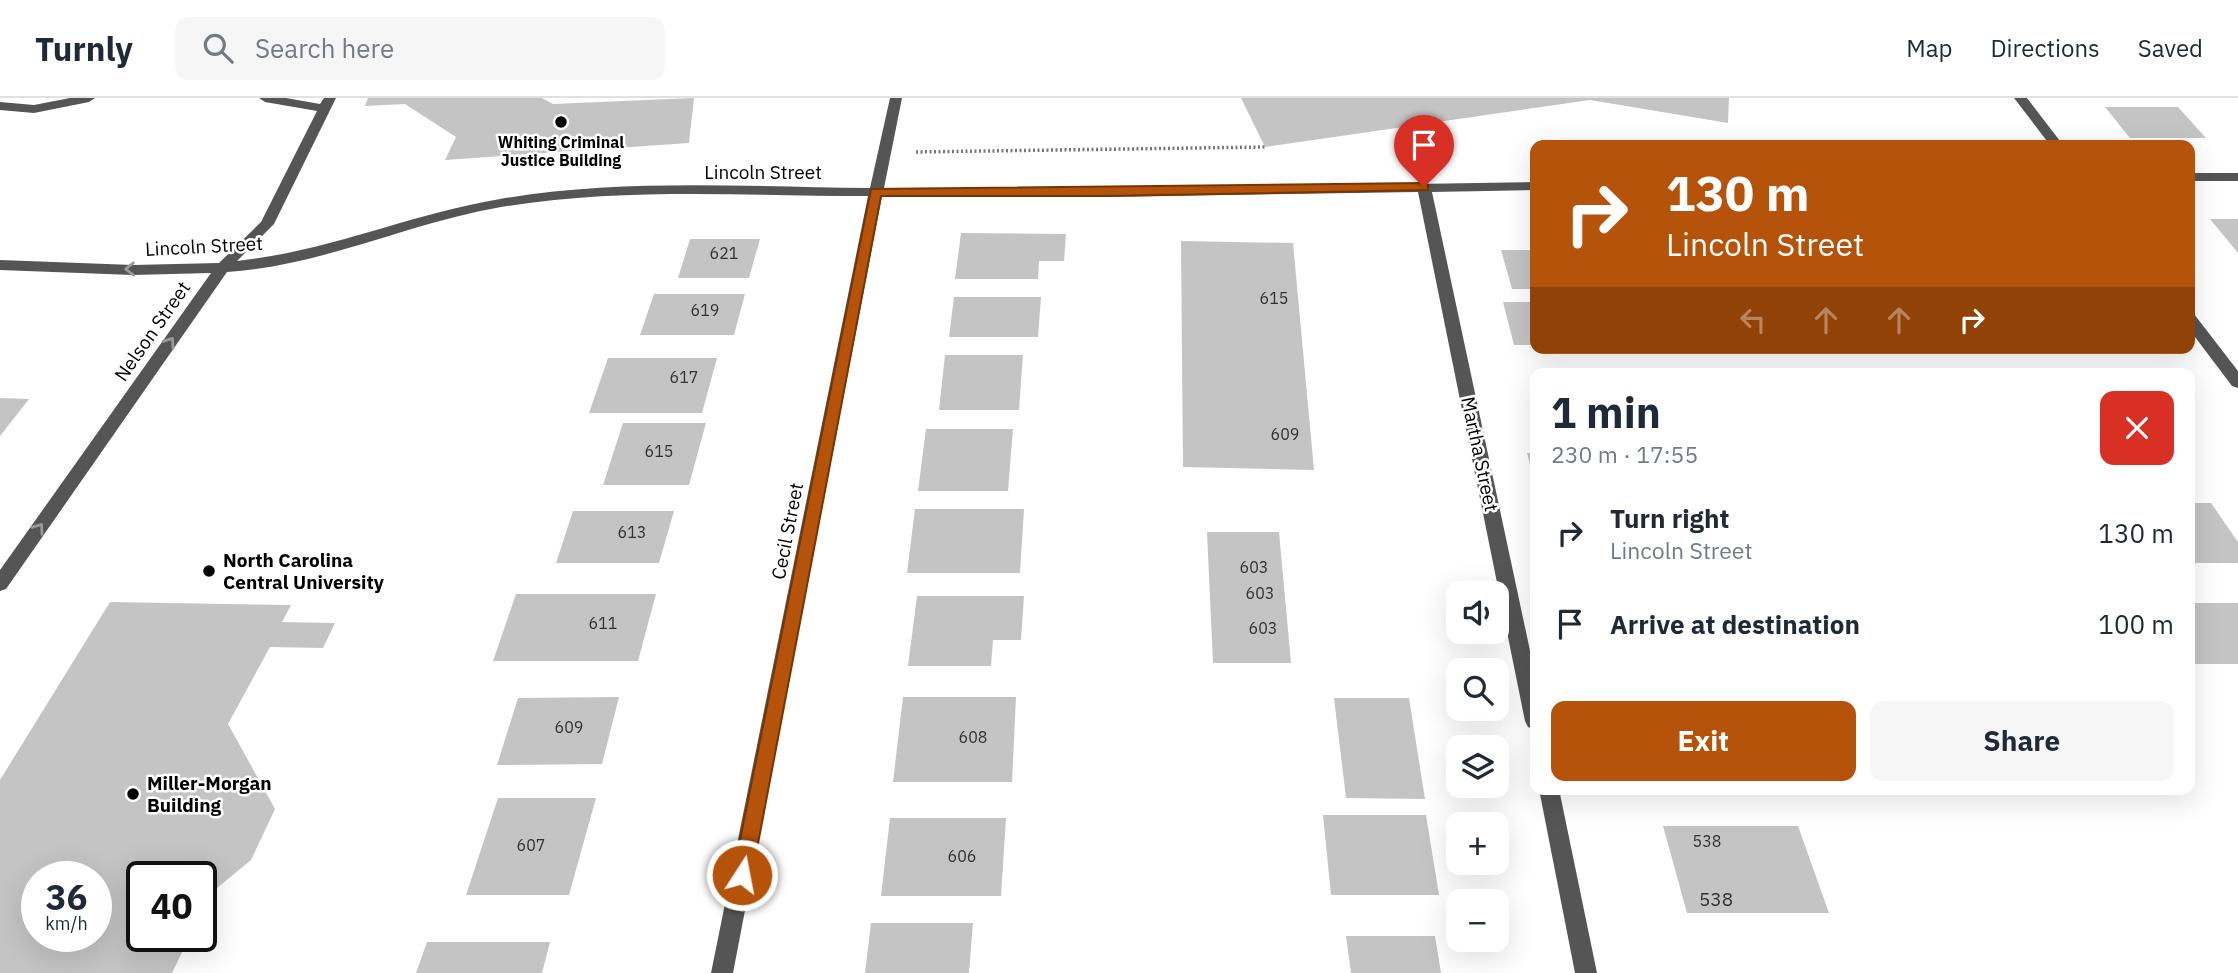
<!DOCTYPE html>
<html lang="en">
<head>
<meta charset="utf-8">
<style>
  :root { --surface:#fff; --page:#f6f6f7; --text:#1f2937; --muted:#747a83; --line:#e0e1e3; --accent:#b45309 }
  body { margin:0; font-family:"IBM Plex Sans",sans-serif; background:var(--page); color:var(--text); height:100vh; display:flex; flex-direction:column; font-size:26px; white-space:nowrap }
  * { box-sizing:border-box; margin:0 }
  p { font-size:23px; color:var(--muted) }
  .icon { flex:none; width:38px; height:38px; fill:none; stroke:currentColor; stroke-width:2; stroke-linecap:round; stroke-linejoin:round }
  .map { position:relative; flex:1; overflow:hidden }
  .details { position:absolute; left:1530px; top:270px; width:665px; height:427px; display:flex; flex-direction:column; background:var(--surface); border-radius:14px; box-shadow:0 7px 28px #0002 }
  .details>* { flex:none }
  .hud { position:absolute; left:1530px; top:42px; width:665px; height:214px; border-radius:14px; box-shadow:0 7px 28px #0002; background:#b45309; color:#fff; overflow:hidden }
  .buttons { position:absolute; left:1446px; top:483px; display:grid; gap:14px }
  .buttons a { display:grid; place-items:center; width:63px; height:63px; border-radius:14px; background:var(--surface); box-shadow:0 7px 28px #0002; font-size:35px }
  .speed { position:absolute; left:21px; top:763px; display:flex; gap:14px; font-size:35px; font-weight:700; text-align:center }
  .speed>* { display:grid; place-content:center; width:91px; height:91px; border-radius:50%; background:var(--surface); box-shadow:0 7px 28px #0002; line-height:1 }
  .speed small { font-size:18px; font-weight:400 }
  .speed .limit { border:4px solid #111; border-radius:10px; background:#fff; color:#111 }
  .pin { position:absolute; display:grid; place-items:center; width:60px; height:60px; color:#fff; margin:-72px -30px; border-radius:50% 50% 50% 0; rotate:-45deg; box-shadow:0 0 7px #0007 }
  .pin .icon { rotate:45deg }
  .me { position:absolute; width:77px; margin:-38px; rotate:11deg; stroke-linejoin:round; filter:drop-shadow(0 0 5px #0008) }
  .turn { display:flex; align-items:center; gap:24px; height:147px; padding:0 21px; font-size:32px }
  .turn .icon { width:91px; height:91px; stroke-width:2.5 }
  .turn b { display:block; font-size:49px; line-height:60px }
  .lanes { display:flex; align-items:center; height:66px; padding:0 21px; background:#0003; justify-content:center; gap:35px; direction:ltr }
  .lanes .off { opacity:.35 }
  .round { display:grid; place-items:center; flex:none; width:74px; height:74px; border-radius:14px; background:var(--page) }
  .headline { display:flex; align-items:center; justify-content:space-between; height:119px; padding:0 21px }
  h1 { font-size:42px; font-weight:700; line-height:52px }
  .action { display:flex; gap:14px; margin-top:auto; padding:14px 21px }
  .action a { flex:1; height:80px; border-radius:14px; background:var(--accent); color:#fff; font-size:28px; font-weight:700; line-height:80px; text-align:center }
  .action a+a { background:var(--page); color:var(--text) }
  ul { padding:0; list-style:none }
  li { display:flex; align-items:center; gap:21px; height:91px; padding:0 21px }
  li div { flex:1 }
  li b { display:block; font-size:26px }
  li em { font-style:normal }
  header { display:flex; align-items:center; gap:42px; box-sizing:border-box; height:98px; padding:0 35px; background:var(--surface); border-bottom:2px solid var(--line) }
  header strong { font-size:33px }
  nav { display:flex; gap:38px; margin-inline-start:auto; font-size:24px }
  .search { width:490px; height:63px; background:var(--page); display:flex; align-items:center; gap:18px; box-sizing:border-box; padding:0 24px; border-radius:14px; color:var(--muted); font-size:26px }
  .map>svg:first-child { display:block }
</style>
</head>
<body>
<header>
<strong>Turnly</strong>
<div class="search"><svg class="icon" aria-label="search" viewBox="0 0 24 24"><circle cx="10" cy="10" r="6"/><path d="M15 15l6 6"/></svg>Search here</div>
<nav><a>Map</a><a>Directions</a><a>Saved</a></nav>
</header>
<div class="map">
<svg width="2238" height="875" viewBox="0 0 2238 875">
  <rect width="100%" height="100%" fill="#fff"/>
  <g fill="#c4c4c4" fill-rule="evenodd">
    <path d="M 368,0 L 542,0 L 553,6 L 694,0 L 689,45 L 445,62 L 456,39 L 405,6 L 365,8 Z"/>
    <path d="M 1241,0 L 1729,0 L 1728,25 L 1590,2 L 1265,49 Z"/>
    <path d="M 2105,9 L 2178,9 L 2206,40 L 2130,40 Z"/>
    <path d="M 2210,121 L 2238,121 L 2238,155 Z"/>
    <path d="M 961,135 L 1066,136 L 1064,163 L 1039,163 L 1038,181 L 955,181 Z"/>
    <path d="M 690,141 L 760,141 L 749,180 L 678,180 Z"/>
    <path d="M 1181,143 L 1293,145 L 1314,372 L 1183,369 Z"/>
    <path d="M 1501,152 L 1535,152 L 1535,191 L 1512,191 Z"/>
    <path d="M 654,196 L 745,196 L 734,237 L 640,237 Z"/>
    <path d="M 954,199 L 1041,199 L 1038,239 L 949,239 Z"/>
    <path d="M 1503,204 L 1535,204 L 1535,247 L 1514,247 Z"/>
    <path d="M 945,257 L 1023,257 L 1019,312 L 939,312 Z"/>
    <path d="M 608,260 L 717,260 L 702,315 L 589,315 Z"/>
    <path d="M 0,300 L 29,301 L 0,338 Z"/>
    <path d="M 623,325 L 706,325 L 689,387 L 603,387 Z"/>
    <path d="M 926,331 L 1013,331 L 1008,393 L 918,393 Z"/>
    <path d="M 1527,355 L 1535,355 L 1535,382 L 1534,382 Z"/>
    <path d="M 2189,405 L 2211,405 L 2238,444 L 2238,465 L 2189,465 Z"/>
    <path d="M 915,411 L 1024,411 L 1020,475 L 907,475 Z"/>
    <path d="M 573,413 L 674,413 L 659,465 L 556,465 Z"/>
    <path d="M 1207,434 L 1279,434 L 1291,565 L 1213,565 Z"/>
    <path d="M 516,496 L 656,496 L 638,563 L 493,563 Z"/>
    <path d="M 917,498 L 1024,498 L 1021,542 L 993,542 L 991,568 L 908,568 Z"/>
    <path d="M 110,504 L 291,507 L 282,524 L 335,525 L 323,550 L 270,549 L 228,626 L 275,711 L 251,762 L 211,795 L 201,814 L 201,779 L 142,779 L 142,838 L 190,838 L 172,875 L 0,875 L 0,682 ZM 37,779 L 96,779 L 96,838 L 37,838 Z"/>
    <rect x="2189" y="505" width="49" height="61"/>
    <path d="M 619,599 L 602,666 L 497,667 L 518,600 Z"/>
    <path d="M 903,599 L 1016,599 L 1012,684 L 893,684 Z"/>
    <path d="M 1334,600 L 1409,600 L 1425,701 L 1346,700 Z"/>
    <path d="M 1654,691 L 1780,691 L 1781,695 L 1655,695 Z"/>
    <path d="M 498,700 L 596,700 L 569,797 L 466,797 Z"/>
    <path d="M 1323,717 L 1426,717 L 1439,797 L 1331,797 Z"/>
    <path d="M 890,720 L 1006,720 L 1001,798 L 881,798 Z"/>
    <path d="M 1663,728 L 1798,728 L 1829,815 L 1687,815 Z"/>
    <path d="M 871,825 L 973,825 L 969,875 L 865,875 Z"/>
    <path d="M 1346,838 L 1435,838 L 1441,875 L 1351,875 Z"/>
    <path d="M 427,844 L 550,844 L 542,875 L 416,875 Z"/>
  </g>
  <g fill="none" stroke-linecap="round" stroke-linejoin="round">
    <path stroke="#777" stroke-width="3.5" stroke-dasharray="2 2.5" stroke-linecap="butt" d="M 916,54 L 1265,49"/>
    <g fill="#555" fill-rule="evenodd">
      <path d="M 70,0 L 95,0 L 89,4 L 34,15 L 0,12 L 0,4 L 34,7 Z"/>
      <path d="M 259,0 L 286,0 L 320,6 L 324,0 L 336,0 L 274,126 L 237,163 C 330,153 410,116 500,101 C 621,80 747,89 870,90 L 890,0 L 902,0 L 884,90 L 1104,91 L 1535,84 L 1535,92 L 1432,94 L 1535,576 L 1535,632 L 1528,629 L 1525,623 L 1418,94 L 1104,99 L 882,98 L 733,875 L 711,875 L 868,98 C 746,98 622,89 501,109 C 408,125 322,168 227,174 L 6,491 L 0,493 L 0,472 L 211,175 L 133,177 L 0,172 L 0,162 L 133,167 L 219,165 L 261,124 L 317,13 L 265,4 Z"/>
      <path d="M 2014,0 L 2027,0 L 2063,47 L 2050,47 Z"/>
      <rect x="2189" y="75" width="49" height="8"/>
      <path d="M 2189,215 L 2194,216 L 2238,273 L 2238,290 L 2232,288 L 2189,231 Z"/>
      <path d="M 1539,691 L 1559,691 L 1597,875 L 1575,875 Z"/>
    </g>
  </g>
  <defs><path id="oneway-chevron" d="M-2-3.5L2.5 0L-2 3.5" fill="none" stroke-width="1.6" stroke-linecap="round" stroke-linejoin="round" transform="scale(1.75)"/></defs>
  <g stroke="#999">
    <use href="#oneway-chevron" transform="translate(130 171) rotate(179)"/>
    <use href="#oneway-chevron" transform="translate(170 244) rotate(-55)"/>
    <use href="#oneway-chevron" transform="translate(39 430) rotate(-55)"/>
  </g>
  <path fill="#b45309" stroke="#753606" stroke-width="2" d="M 1424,85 L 1428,87 L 1428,92 L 1104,98 L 881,98 L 752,777 L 749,784 L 742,787 L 735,784 L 733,777 L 871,91 Z"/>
  <g fill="#000" stroke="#fff" stroke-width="2.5">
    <circle cx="561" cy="24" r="7"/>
    <circle cx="209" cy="473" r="7"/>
    <circle cx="133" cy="696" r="7"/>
  </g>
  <g text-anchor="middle" stroke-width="5" stroke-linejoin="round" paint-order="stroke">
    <g font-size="16" font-weight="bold" fill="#000" stroke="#fff">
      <text x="561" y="50">Whiting Criminal<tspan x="561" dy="18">Justice Building</tspan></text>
    </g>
    <g font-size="16" fill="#313131">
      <text x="724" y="161">621</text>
      <text x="1274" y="206">615</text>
      <text x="705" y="218">619</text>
      <text x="684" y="285">617</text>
      <text x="1285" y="342">609</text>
      <text x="659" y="359">615</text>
      <text x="632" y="440">613</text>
      <text x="1254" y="475">603</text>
      <text x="1260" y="501">603</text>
      <text x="603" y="531">611</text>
      <text x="1263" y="536">603</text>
      <text x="569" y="635">609</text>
      <text x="973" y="645">608</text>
      <text x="1707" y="749">538</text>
      <text x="531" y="753">607</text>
      <text x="962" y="764">606</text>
    </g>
    <g font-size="19" fill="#000" stroke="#fff">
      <text x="763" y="81">Lincoln Street</text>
      <text transform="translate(204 148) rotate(-3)" y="7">Lincoln Street</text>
      <text transform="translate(152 233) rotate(-55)" y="7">Nelson Street</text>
      <text transform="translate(1480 356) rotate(78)" y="7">Martha Street</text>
      <text transform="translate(787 433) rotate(-79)" y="7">Cecil Street</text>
    </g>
    <g font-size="19" font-weight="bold" fill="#000" stroke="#fff" text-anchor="start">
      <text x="223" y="469">North Carolina<tspan x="223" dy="22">Central University</tspan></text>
      <text x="147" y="692">Miller-Morgan<tspan x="147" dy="22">Building</tspan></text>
    </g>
    <g font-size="19" fill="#313131">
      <text x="1716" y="808">538</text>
    </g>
  </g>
</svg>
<div class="buttons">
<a><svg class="icon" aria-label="sound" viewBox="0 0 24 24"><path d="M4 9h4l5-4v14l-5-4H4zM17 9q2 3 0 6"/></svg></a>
<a><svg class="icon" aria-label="search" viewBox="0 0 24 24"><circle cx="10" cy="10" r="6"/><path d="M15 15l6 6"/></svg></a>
<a><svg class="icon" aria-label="layers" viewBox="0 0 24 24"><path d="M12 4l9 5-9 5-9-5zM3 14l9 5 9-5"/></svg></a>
<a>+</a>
<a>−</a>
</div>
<div class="speed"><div>36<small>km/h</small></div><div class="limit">40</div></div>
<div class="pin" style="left:1424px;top:89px;background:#d93025"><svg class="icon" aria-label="arrive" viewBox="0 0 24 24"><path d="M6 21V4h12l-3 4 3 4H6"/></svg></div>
<svg class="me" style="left:742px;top:777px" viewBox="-20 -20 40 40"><circle r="17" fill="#b45309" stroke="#fff" stroke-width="3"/><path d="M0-11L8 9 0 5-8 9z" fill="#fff"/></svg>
<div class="hud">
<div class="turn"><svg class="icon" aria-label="right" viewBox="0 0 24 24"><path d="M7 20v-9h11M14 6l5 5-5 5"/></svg><div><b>130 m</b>Lincoln Street</div></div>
<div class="lanes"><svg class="icon off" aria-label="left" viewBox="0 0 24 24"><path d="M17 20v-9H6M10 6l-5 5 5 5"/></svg><svg class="icon off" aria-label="ahead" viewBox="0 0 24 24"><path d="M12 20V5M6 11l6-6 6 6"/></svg><svg class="icon off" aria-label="ahead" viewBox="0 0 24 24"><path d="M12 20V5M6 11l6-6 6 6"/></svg><svg class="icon" aria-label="right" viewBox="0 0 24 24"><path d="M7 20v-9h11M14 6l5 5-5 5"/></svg></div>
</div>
<section class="details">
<div class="headline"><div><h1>1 min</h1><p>230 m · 17:55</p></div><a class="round" style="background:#d93025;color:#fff"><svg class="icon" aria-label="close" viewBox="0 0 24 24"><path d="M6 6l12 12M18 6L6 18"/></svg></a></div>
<ul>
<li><svg class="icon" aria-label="right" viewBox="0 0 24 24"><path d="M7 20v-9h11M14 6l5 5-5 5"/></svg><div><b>Turn right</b><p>Lincoln Street</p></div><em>130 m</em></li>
<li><svg class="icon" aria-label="arrive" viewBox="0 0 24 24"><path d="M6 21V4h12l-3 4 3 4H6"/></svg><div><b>Arrive at destination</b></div><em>100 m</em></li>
</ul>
<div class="action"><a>Exit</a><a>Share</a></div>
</section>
</div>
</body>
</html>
